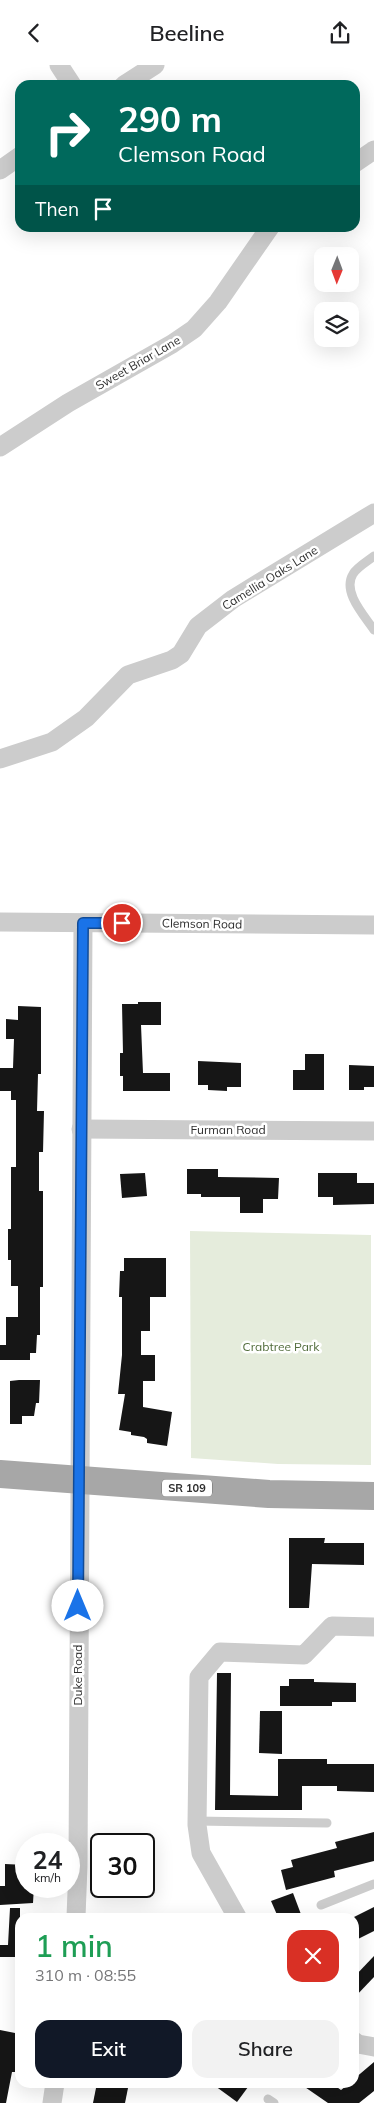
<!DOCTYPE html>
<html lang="en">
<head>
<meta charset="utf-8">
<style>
  :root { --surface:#fff; --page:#f2f2f2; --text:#202124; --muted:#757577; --accent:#111827 }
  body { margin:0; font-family:Mulish,sans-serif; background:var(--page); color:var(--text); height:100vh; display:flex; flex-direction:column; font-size:19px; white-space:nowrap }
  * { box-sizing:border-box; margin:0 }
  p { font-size:16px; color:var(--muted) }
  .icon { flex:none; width:28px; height:28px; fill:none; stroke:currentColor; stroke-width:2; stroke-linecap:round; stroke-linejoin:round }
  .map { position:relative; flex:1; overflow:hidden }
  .details { position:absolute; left:15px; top:1848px; width:344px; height:175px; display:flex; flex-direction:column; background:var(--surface); border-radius:15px; box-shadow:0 5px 20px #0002 }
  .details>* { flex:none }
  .hud { position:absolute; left:15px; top:15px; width:345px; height:152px; border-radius:15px; box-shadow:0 5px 20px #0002; background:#00695c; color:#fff; overflow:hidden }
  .needle { width:32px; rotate:181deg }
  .tools { position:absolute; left:314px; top:182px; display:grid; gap:10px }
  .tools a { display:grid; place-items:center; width:45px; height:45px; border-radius:10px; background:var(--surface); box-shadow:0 5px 20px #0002; font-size:25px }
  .speed { position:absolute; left:15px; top:1768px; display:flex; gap:10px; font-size:25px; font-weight:700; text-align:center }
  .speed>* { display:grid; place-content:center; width:65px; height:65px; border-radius:50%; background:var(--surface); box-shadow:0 5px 20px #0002; line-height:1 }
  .speed small { font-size:12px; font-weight:400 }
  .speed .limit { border:2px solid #111; border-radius:8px; background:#fff; color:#111 }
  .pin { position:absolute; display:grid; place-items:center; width:42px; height:42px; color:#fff; margin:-21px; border:2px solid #fff; border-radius:50%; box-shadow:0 1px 5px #0007 }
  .me { position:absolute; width:55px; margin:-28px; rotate:0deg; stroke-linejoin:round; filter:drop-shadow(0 0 4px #0008) }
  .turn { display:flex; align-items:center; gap:18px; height:105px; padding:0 20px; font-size:22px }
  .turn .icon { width:65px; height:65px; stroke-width:2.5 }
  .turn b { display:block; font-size:35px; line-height:42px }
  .then { display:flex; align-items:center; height:48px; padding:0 20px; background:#0003; gap:10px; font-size:19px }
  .round { display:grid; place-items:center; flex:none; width:52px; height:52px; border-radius:15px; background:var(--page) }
  .summary { display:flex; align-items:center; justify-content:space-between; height:85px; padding:0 20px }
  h1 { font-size:30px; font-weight:600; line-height:38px; color:#1e9e55 }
  .primary-button { display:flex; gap:10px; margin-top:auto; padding:10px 20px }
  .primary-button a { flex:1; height:58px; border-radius:15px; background:var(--accent); color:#fff; font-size:20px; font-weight:600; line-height:58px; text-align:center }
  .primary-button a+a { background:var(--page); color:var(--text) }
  header { display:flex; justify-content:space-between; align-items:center; height:65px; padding:0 20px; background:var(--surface); font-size:22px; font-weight:600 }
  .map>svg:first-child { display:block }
</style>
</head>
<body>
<header><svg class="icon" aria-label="back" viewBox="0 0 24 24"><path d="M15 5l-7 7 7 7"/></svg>Beeline<svg class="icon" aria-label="share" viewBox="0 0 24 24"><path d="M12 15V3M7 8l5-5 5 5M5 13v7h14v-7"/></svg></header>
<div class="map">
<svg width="374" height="2038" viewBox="0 0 374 2038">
  <rect width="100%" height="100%" fill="#fff"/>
  <path fill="#e5ecdc" d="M 190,1166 L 371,1170 L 371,1400 L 278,1399 L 191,1393 Z"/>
  <g fill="#161616">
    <path d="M 138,937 L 161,937 L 161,960 L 141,960 L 143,1008 L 170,1008 L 170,1026 L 123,1026 L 123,1011 L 120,1011 L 120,988 L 123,988 L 122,939 L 138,939 Z"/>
    <path d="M 18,941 L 41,942 L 41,1009 L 38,1009 L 37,1046 L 44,1046 L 43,1087 L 39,1087 L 39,1126 L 43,1126 L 43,1222 L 40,1222 L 40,1270 L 37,1270 L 36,1288 L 30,1288 L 30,1295 L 0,1295 L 0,1280 L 6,1280 L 6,1252 L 18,1252 L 18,1221 L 11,1221 L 11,1195 L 8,1195 L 8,1164 L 11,1164 L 11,1102 L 16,1102 L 16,1035 L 11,1035 L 11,1026 L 0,1026 L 0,1003 L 13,1003 L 14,974 L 6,974 L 6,954 L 18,955 Z"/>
    <path d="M 305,989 L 324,989 L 324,1025 L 293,1025 L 293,1005 L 305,1005 Z"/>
    <path d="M 198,996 L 241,998 L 241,1022 L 227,1022 L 227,1026 L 208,1025 L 208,1020 L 198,1020 Z"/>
    <path d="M 349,1000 L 374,1001 L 374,1022 L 364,1022 L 364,1025 L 349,1025 Z"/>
    <path d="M 187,1104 L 218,1104 L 218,1112 L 279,1113 L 278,1134 L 263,1134 L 263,1148 L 240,1148 L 240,1132 L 201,1132 L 201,1129 L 187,1129 Z"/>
    <path d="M 145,1108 L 147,1131 L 122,1133 L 120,1109 Z"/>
    <path d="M 318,1108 L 357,1108 L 357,1118 L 374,1118 L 374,1139 L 333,1140 L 333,1132 L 318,1132 Z"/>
    <path d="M 124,1193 L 166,1193 L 166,1232 L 150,1232 L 150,1266 L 141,1266 L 141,1290 L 155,1290 L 155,1316 L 143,1316 L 143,1342 L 172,1347 L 167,1381 L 147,1378 L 147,1374 L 144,1372 L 131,1370 L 131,1367 L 119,1365 L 125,1329 L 118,1329 L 122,1290 L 122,1232 L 119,1232 L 120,1206 L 124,1206 Z"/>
    <path d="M 19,1315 L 40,1315 L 39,1338 L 36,1338 L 34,1351 L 22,1351 L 22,1359 L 10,1359 L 10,1316 Z"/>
    <path d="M 289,1473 L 325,1473 L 324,1478 L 364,1478 L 364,1500 L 312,1499 L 309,1543 L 289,1543 Z"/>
    <path d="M 217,1608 L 231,1608 L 230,1730 L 278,1731 L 278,1694 L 327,1694 L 327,1699 L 374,1699 L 374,1727 L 337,1726 L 337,1721 L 302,1721 L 302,1745 L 215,1745 Z"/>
    <path d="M 289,1614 L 314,1614 L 314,1617 L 356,1618 L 356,1637 L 332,1637 L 332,1641 L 280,1641 L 280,1621 L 289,1621 Z"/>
    <path d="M 260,1646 L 282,1646 L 282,1689 L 259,1688 Z"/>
    <path d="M 374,1767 L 374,1796 L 334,1806 L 335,1812 L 286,1825 L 281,1805 L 293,1802 L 291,1795 L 337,1783 L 335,1777 Z"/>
    <path d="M 5,1799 L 26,1800 L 26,1821 L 34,1821 L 33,1838 L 0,1840 L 0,1821 L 5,1821 Z"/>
    <path d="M 293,1828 L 302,1852 L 278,1852 L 271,1836 Z"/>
    <path d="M 374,1842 L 374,1866 L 358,1874 L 354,1866 L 354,1852 Z"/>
    <path d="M 10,1843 L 20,1843 L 20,1892 L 0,1892 L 0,1880 L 8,1880 Z"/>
    <path d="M 374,1891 L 374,1912 L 354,1933 L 354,1912 Z"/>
    <path d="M 0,1965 L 20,1969 L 20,1992 L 18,1991 L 15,2007 L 12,2007 L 6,2038 L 0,2038 Z"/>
    <path d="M 374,1997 L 374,2026 L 359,2038 L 328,2038 L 299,2018 L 331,2018 L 341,2025 L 350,2018 L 354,2018 L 354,2014 Z"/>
    <path d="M 97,2018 L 129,2018 L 125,2038 L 93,2038 Z"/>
    <path d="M 211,2018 L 251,2018 L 237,2037 Z"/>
  </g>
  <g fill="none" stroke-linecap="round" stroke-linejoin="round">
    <g stroke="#ccc" stroke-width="9">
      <path d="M 374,491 C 368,496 357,502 353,509 C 342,527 364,550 374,565"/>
      <path d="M 197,1756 L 327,1758"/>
      <path d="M 321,1840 L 374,1819"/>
      <path d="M 268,2034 L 274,2038"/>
    </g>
    <g stroke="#ccc" stroke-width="19">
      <path d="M 59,0 L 72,20"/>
      <path d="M 124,20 L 155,0"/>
      <path d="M 355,98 L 374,85"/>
      <path d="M 0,105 L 20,91"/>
      <path d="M 0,382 L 68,338 L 172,279 L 194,264 L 218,237 L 270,162"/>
      <path d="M 0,694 L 52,677 L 86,653 L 128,610 L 172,595 L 181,589 L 198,561 L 233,534 L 374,448"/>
      <path d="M 0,857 L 374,860"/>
      <path d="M 81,1064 L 374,1066"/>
      <path d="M 76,1852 L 78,1801 L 83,858"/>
      <path d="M 237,1852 L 201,1788 L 197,1760 L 199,1612 L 220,1587 L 304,1590 L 332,1561 L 374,1562"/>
      <path d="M 354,1976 L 358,1979 L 374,1982"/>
      <path d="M 52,2038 L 55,2018"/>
    </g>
    <path stroke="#a7a7a7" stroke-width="28" d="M 0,1409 L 269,1429 L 374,1431"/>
  </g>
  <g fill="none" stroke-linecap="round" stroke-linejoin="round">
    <g stroke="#114b97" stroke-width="12">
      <path id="route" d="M 78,1541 L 83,858 L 122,858"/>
    </g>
    <use href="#route" stroke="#1a73e8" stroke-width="9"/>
  </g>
  <g text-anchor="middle" stroke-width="5" stroke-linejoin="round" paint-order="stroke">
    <rect fill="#fff" stroke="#6d6d6d" stroke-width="1" x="162" y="1414.5" width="50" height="17" rx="4"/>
    <g font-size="11" font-weight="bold" fill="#2f2f2f">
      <text x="187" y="1427">SR 109</text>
    </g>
    <g font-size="12" fill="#2f2f2f" stroke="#fff">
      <text transform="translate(138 298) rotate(-30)" y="4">Sweet Briar Lane</text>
      <text transform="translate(270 513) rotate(-32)" y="4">Camellia Oaks Lane</text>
      <text transform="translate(202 859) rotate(1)" y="4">Clemson Road</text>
      <text x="228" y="1069">Furman Road</text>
      <text transform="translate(78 1610) rotate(-90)" y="4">Duke Road</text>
    </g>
    <g font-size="12" fill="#516c3b" stroke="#fff">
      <text x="281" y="1286">Crabtree Park</text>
    </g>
  </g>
</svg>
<div class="tools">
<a><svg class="needle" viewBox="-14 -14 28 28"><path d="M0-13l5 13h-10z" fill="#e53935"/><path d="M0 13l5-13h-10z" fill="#757577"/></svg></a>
<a><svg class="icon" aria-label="layers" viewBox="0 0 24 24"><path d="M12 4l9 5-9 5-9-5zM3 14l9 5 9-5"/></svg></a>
</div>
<div class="speed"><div>24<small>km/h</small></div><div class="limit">30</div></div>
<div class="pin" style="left:122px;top:858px;background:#d93025"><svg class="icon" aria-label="arrive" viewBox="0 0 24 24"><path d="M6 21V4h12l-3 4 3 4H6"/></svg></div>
<svg class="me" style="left:78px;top:1541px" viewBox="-20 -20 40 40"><circle r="19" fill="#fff"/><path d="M0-13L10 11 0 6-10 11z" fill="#1a73e8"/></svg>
<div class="hud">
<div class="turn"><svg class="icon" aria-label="right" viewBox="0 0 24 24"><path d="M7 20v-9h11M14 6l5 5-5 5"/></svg><div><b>290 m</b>Clemson Road</div></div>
<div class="then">Then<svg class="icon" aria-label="arrive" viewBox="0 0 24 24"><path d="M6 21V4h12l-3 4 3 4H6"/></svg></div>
</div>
<section class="details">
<div class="summary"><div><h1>1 min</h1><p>310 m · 08:55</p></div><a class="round" style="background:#d93025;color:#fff"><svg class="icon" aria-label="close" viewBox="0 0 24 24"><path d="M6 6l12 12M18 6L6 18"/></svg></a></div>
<div class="primary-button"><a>Exit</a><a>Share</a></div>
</section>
</div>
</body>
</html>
